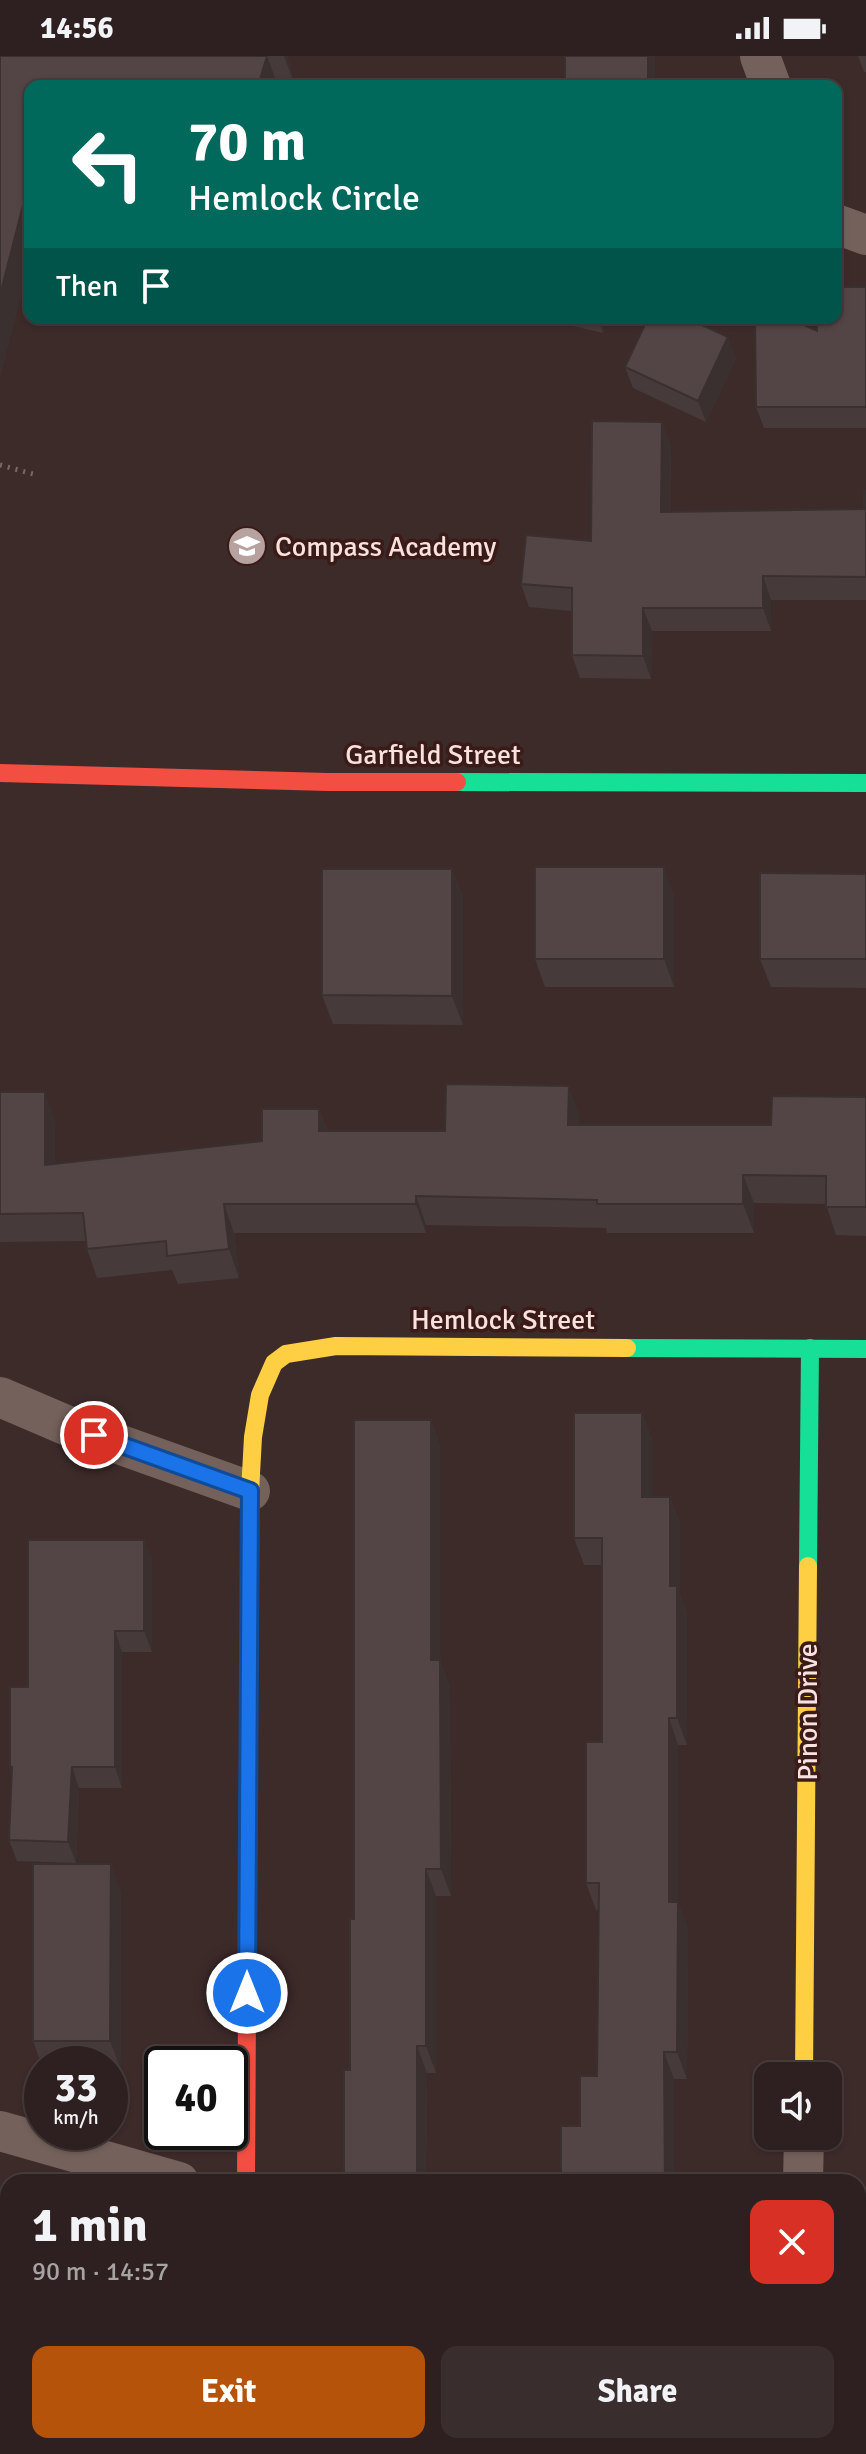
<!DOCTYPE html>
<html lang="en">
<head>
<meta charset="utf-8">
<style>
  :root { --surface:#2e2020; --page:#3a2d2d; --text:#f1f3f6; --muted:#a7a3a5; --line:#493e3e; --accent:#b45309 }
  body { margin:0; font-family:Signika,sans-serif; background:var(--page); color:var(--text); height:100vh; display:flex; flex-direction:column; font-size:30px; white-space:nowrap }
  * { box-sizing:border-box; margin:0 }
  p { font-size:26px; color:var(--muted) }
  .icon { flex:none; width:44px; height:44px; fill:none; stroke:currentColor; stroke-width:2; stroke-linecap:round; stroke-linejoin:round }
  .map { position:relative; flex:1; overflow:hidden }
  .drawer { position:absolute; left:0px; top:2118px; width:866px; height:280px; display:flex; flex-direction:column; background:var(--surface); border-radius:24px 24px 0 0; box-shadow:0 2px 6px #0004,0 0 0 2px var(--line) }
  .drawer>* { flex:none }
  .top-card { position:absolute; left:24px; top:24px; width:818px; height:244px; border-radius:16px; box-shadow:0 2px 6px #0004,0 0 0 2px var(--line); background:#00695c; color:#fff; overflow:hidden }
  .buttons { position:absolute; left:754px; top:2006px; display:grid; gap:16px }
  .buttons a { display:grid; place-items:center; width:88px; height:88px; border-radius:16px; background:var(--surface); box-shadow:0 2px 6px #0004,0 0 0 2px var(--line); font-size:40px }
  .speed { position:absolute; left:24px; top:1990px; display:flex; gap:16px; font-size:40px; font-weight:700; text-align:center }
  .speed>* { display:grid; place-content:center; width:104px; height:104px; border-radius:50%; background:var(--surface); box-shadow:0 2px 6px #0004,0 0 0 2px var(--line); line-height:1 }
  .speed small { font-size:20px; font-weight:400 }
  .speed .limit { border:4px solid #111; border-radius:12px; background:#fff; color:#111 }
  .pin { position:absolute; display:grid; place-items:center; width:68px; height:68px; color:#fff; margin:-34px; border:4px solid #fff; border-radius:50%; box-shadow:0 2px 8px #0007 }
  .me { position:absolute; width:88px; margin:-44px; rotate:0deg; stroke-linejoin:round; filter:drop-shadow(0 0 6px #0008) }
  .turn { display:flex; align-items:center; gap:28px; height:168px; padding:0 32px; font-size:36px }
  .turn .icon { width:104px; height:104px; stroke-width:2.5 }
  .turn b { display:block; font-size:56px; line-height:68px }
  .then { display:flex; align-items:center; height:76px; padding:0 32px; background:#0003; gap:16px; font-size:30px }
  .round { display:grid; place-items:center; flex:none; width:84px; height:84px; border-radius:16px; background:var(--page) }
  .head { display:flex; align-items:center; justify-content:space-between; height:136px; padding:0 32px }
  h1 { font-size:48px; font-weight:700; line-height:60px }
  .button { display:flex; gap:16px; margin-top:auto; padding:16px 32px }
  .button a { flex:1; height:92px; border-radius:16px; background:var(--accent); color:#fff; font-size:32px; font-weight:700; line-height:92px; text-align:center }
  .button a+a { background:var(--page); color:var(--text) }
  .status { display:flex; justify-content:space-between; align-items:center; height:56px; padding:0 40px; background:var(--surface); direction:ltr }
  .status svg { height:22px; fill:currentColor }
  .map>svg:first-child { display:block }
</style>
</head>
<body>
<div class="status"><b>14:56</b><svg viewBox="0 0 49 12"><path d="M0 12V9h3v3zM5 12V6h3v6zM10 12V3h3v9zM15 12V0h3v12zM26 1h20v11H26zM47 4h2v5h-2z"/></svg></div>
<div class="map">
<svg width="866" height="2398" viewBox="0 0 866 2398">
  <rect width="100%" height="100%" fill="#3d2b2a"/>
  <g fill="none" stroke-linecap="round" stroke-linejoin="round">
    <path stroke="#796a66" stroke-width="5" stroke-dasharray="2 6" stroke-linecap="butt" d="M 0,409 L 33,418"/>
    <g stroke="#74615b" stroke-width="40">
      <path d="M 760,0 L 771,30"/>
      <path d="M 836,168 L 866,179"/>
      <path d="M 0,1341 L 68,1370 L 250,1435"/>
      <path d="M 0,2075 L 179,2126"/>
      <path d="M 803,2126 L 804,2080"/>
      <path d="M 245,2398 L 245,2390"/>
      <path d="M 802,2398 L 802,2390"/>
    </g>
    <g stroke="#16e098" stroke-width="18">
      <path d="M 457,726 L 866,727"/>
      <path d="M 627,1292 L 866,1293"/>
      <path d="M 808,1510 L 810,1292"/>
    </g>
    <g stroke="#ffcf43" stroke-width="18">
      <path d="M 250,1436 L 253,1381 L 260,1339 L 274,1307 L 286,1298 L 336,1290 L 627,1292"/>
      <path d="M 804,2020 L 808,1510"/>
    </g>
    <g stroke="#f24e42" stroke-width="18">
      <path d="M 0,717 L 328,726 L 457,726"/>
      <path d="M 246,2126 L 250,1436"/>
    </g>
  </g>
  <g fill="#473a3b">
    <path d="M 0,0 L 287,0 L 295,30 L 30,30 L 30,203 L 0,320 Z"/>
    <path d="M 655,0 L 655,30 L 566,30 L 565,28 Z"/>
    <path d="M 858,0 L 866,0 L 866,16 L 864,16 Z"/>
    <path d="M 866,231 L 866,372 L 764,372 L 756,351 L 817,275 Z"/>
    <path d="M 539,262 L 606,262 L 603,277 Z"/>
    <path d="M 736,302 L 706,366 L 633,332 L 625,311 Z"/>
    <path d="M 671,389 L 670,456 L 864,453 L 866,435 L 866,544 L 771,544 L 771,575 L 652,575 L 651,623 L 580,622 L 572,599 L 572,555 L 529,551 L 521,528 L 591,485 Z"/>
    <path d="M 452,813 L 463,842 L 463,969 L 333,968 L 322,939 Z"/>
    <path d="M 866,818 L 866,932 L 771,931 L 760,903 Z"/>
    <path d="M 674,839 L 674,931 L 545,931 L 535,903 Z"/>
    <path d="M 0,1036 L 55,1065 L 55,1108 L 262,1085 L 319,1053 L 327,1075 L 445,1075 L 579,1059 L 579,1069 L 771,1069 L 866,1041 L 866,1180 L 836,1179 L 826,1148 L 754,1147 L 754,1177 L 607,1177 L 606,1172 L 426,1169 L 426,1177 L 234,1177 L 239,1222 L 178,1228 L 172,1214 L 97,1222 L 87,1193 L 86,1185 L 0,1186 Z"/>
    <path d="M 642,1357 L 652,1384 L 652,1441 L 670,1441 L 680,1468 L 680,1539 L 687,1557 L 687,1689 L 678,1689 L 678,1847 L 688,1873 L 687,2023 L 674,2023 L 580,2070 L 597,2020 L 599,1854 L 596,1854 L 586,1827 L 602,1686 L 602,1509 L 584,1509 L 574,1482 Z"/>
    <path d="M 431,1364 L 440,1391 L 440,1605 L 450,1631 L 451,1840 L 436,1840 L 436,2017 L 427,2017 L 426,2126 L 344,2126 L 350,2014 L 354,1863 Z"/>
    <path d="M 144,1484 L 152,1504 L 152,1596 L 122,1596 L 122,1732 L 79,1732 L 76,1807 L 17,1805 L 9,1784 L 12,1717 L 10,1711 L 28,1631 Z"/>
    <path d="M 121,1836 L 121,2014 L 110,2014 L 110,2008 L 42,2008 L 42,2010 L 33,1985 Z"/>
  </g>
  <g fill="#3a3030">
    <path d="M 267,0 L 278,30 L 258,30 Z"/>
    <path d="M 284,0 L 287,0 L 295,30 Z"/>
    <rect x="648" y="0" width="7" height="30"/>
    <path d="M 30,122 L 30,203 L 0,320 L 0,239 Z"/>
    <path d="M 598,262 L 606,262 L 603,277 Z"/>
    <path d="M 728,281 L 736,302 L 706,366 L 698,345 Z"/>
    <path d="M 662,366 L 671,389 L 669,479 L 661,456 Z"/>
    <path d="M 763,520 L 771,544 L 771,575 L 763,552 Z"/>
    <path d="M 643,552 L 652,575 L 651,623 L 643,600 Z"/>
    <path d="M 664,811 L 674,839 L 674,931 L 664,903 Z"/>
    <path d="M 452,813 L 463,842 L 463,969 L 452,940 Z"/>
    <path d="M 569,1030 L 579,1059 L 579,1098 L 568,1069 Z"/>
    <path d="M 45,1036 L 55,1065 L 55,1137 L 45,1109 Z"/>
    <path d="M 319,1053 L 329,1082 L 319,1075 Z"/>
    <path d="M 743,1119 L 754,1147 L 754,1177 L 743,1148 Z"/>
    <path d="M 416,1140 L 426,1169 L 426,1177 L 416,1148 Z"/>
    <path d="M 224,1148 L 234,1177 L 239,1222 L 229,1193 Z"/>
    <path d="M 642,1357 L 652,1384 L 652,1468 L 642,1441 Z"/>
    <path d="M 431,1364 L 440,1391 L 440,1605 L 450,1631 L 451,1840 L 441,1813 L 431,1604 Z"/>
    <path d="M 670,1441 L 680,1468 L 680,1539 L 687,1557 L 687,1689 L 677,1662 L 670,1530 Z"/>
    <path d="M 144,1484 L 152,1504 L 152,1596 L 144,1575 Z"/>
    <path d="M 115,1575 L 122,1596 L 122,1732 L 115,1711 Z"/>
    <path d="M 669,1662 L 678,1689 L 678,1847 L 688,1873 L 687,2023 L 677,1996 L 669,1846 Z"/>
    <path d="M 72,1711 L 79,1732 L 76,1807 L 68,1786 Z"/>
    <path d="M 111,1808 L 121,1836 L 121,2014 L 110,1985 Z"/>
    <path d="M 426,1813 L 436,1840 L 436,2017 L 426,1990 Z"/>
    <path d="M 417,1990 L 427,2017 L 426,2126 L 417,2126 Z"/>
    <path d="M 664,1996 L 674,2023 L 674,2126 L 665,2126 Z"/>
    <rect x="435" y="2390" width="10" height="8"/>
    <rect x="664" y="2390" width="10" height="8"/>
  </g>
  <g fill="#534445" stroke="#3a3030" stroke-width="2">
    <path d="M 0,0 L 267,0 L 258,30 L 30,30 L 30,122 L 0,239 Z"/>
    <rect x="565" y="0" width="83" height="28"/>
    <path d="M 836,231 L 866,231 L 866,351 L 756,351 L 755,262 L 789,262 L 817,275 L 817,262 L 836,262 Z"/>
    <path d="M 648,262 L 687,262 L 728,281 L 698,345 L 625,311 Z"/>
    <path d="M 592,365 L 662,366 L 661,456 L 864,453 L 864,435 L 866,435 L 866,521 L 763,520 L 763,552 L 643,552 L 643,600 L 572,599 L 572,532 L 521,528 L 526,479 L 591,485 Z"/>
    <rect x="535" y="811" width="129" height="92"/>
    <path d="M 322,813 L 452,813 L 452,940 L 322,939 Z"/>
    <path d="M 760,817 L 866,818 L 866,903 L 760,903 Z"/>
    <path d="M 446,1028 L 569,1030 L 568,1069 L 771,1069 L 772,1040 L 866,1041 L 866,1151 L 826,1151 L 826,1120 L 743,1119 L 743,1148 L 597,1148 L 597,1144 L 416,1140 L 416,1148 L 224,1148 L 229,1193 L 167,1200 L 166,1185 L 87,1193 L 83,1157 L 0,1158 L 0,1036 L 45,1036 L 45,1109 L 262,1085 L 262,1053 L 319,1053 L 319,1075 L 445,1075 Z"/>
    <path d="M 574,1357 L 642,1357 L 642,1441 L 670,1441 L 670,1530 L 677,1530 L 677,1662 L 669,1662 L 669,1846 L 678,1846 L 677,1996 L 664,1996 L 665,2126 L 561,2126 L 561,2070 L 580,2070 L 580,2020 L 597,2020 L 599,1827 L 586,1827 L 586,1686 L 602,1686 L 602,1482 L 574,1482 Z"/>
    <path d="M 354,1364 L 431,1364 L 431,1604 L 440,1604 L 441,1813 L 426,1813 L 426,1990 L 417,1990 L 417,2126 L 344,2126 L 344,2014 L 350,2014 L 350,1863 L 354,1863 Z"/>
    <path d="M 28,1484 L 144,1484 L 144,1575 L 115,1575 L 115,1711 L 72,1711 L 68,1786 L 9,1784 L 12,1711 L 10,1711 L 10,1631 L 28,1631 Z"/>
    <path d="M 33,1808 L 111,1808 L 110,1985 L 33,1985 Z"/>
    <path d="M 4,2186 L 8,2186 L 8,2257 L 5,2257 Z"/>
    <rect x="348" y="2390" width="87" height="8"/>
    <rect x="594" y="2390" width="70" height="8"/>
  </g>
  <g fill="none" stroke-linecap="round" stroke-linejoin="round">
    <g stroke="#114b97" stroke-width="20">
      <path id="route" d="M 94,1379 L 250,1435 L 247,1937"/>
    </g>
    <use href="#route" stroke="#1a73e8" stroke-width="14"/>
  </g>
  <defs>
    <g id="school-disc" transform="scale(2)"><circle r="9.5" fill="#b7a2a0" stroke="#3a1b18"/><path d="M0-5L7-2L0 1L-7-2ZM-4 1L0 2.5L4 1V4Q0 6-4 4Z" fill="#fff"/></g>
  </defs>
  <g fill-rule="evenodd">
    <use href="#school-disc" x="247" y="490"/>
  </g>
  <g text-anchor="middle" stroke-width="7" stroke-linejoin="round" paint-order="stroke">
    <g font-size="28" fill="#f8e2df" stroke="#3a1b18" text-anchor="start">
      <text x="275" y="500">Compass Academy</text>
    </g>
    <g font-size="28" fill="#f8e2df" stroke="#3a1b18">
      <text x="433" y="708">Garfield Street</text>
      <text x="503" y="1273">Hemlock Street</text>
      <text transform="translate(807 1656) rotate(-90)" y="10">Pinon Drive</text>
    </g>
  </g>
</svg>
<div class="buttons">
<a><svg class="icon" aria-label="sound" viewBox="0 0 24 24"><path d="M4 9h4l5-4v14l-5-4H4zM17 9q2 3 0 6"/></svg></a>
</div>
<div class="speed"><div>33<small>km/h</small></div><div class="limit">40</div></div>
<div class="pin" style="left:94px;top:1379px;background:#d93025"><svg class="icon" aria-label="arrive" viewBox="0 0 24 24"><path d="M6 21V4h12l-3 4 3 4H6"/></svg></div>
<svg class="me" style="left:247px;top:1937px" viewBox="-20 -20 40 40"><circle r="17" fill="#1a73e8" stroke="#fff" stroke-width="3"/><path d="M0-11L8 9 0 5-8 9z" fill="#fff"/></svg>
<div class="top-card">
<div class="turn"><svg class="icon" aria-label="left" viewBox="0 0 24 24"><path d="M17 20v-9H6M10 6l-5 5 5 5"/></svg><div><b>70 m</b>Hemlock Circle</div></div>
<div class="then">Then<svg class="icon" aria-label="arrive" viewBox="0 0 24 24"><path d="M6 21V4h12l-3 4 3 4H6"/></svg></div>
</div>
<section class="drawer">
<div class="head"><div><h1>1 min</h1><p>90 m · 14:57</p></div><a class="round" style="background:#d93025;color:#fff"><svg class="icon" aria-label="close" viewBox="0 0 24 24"><path d="M6 6l12 12M18 6L6 18"/></svg></a></div>
<div class="button"><a>Exit</a><a>Share</a></div>
</section>
</div>
</body>
</html>
